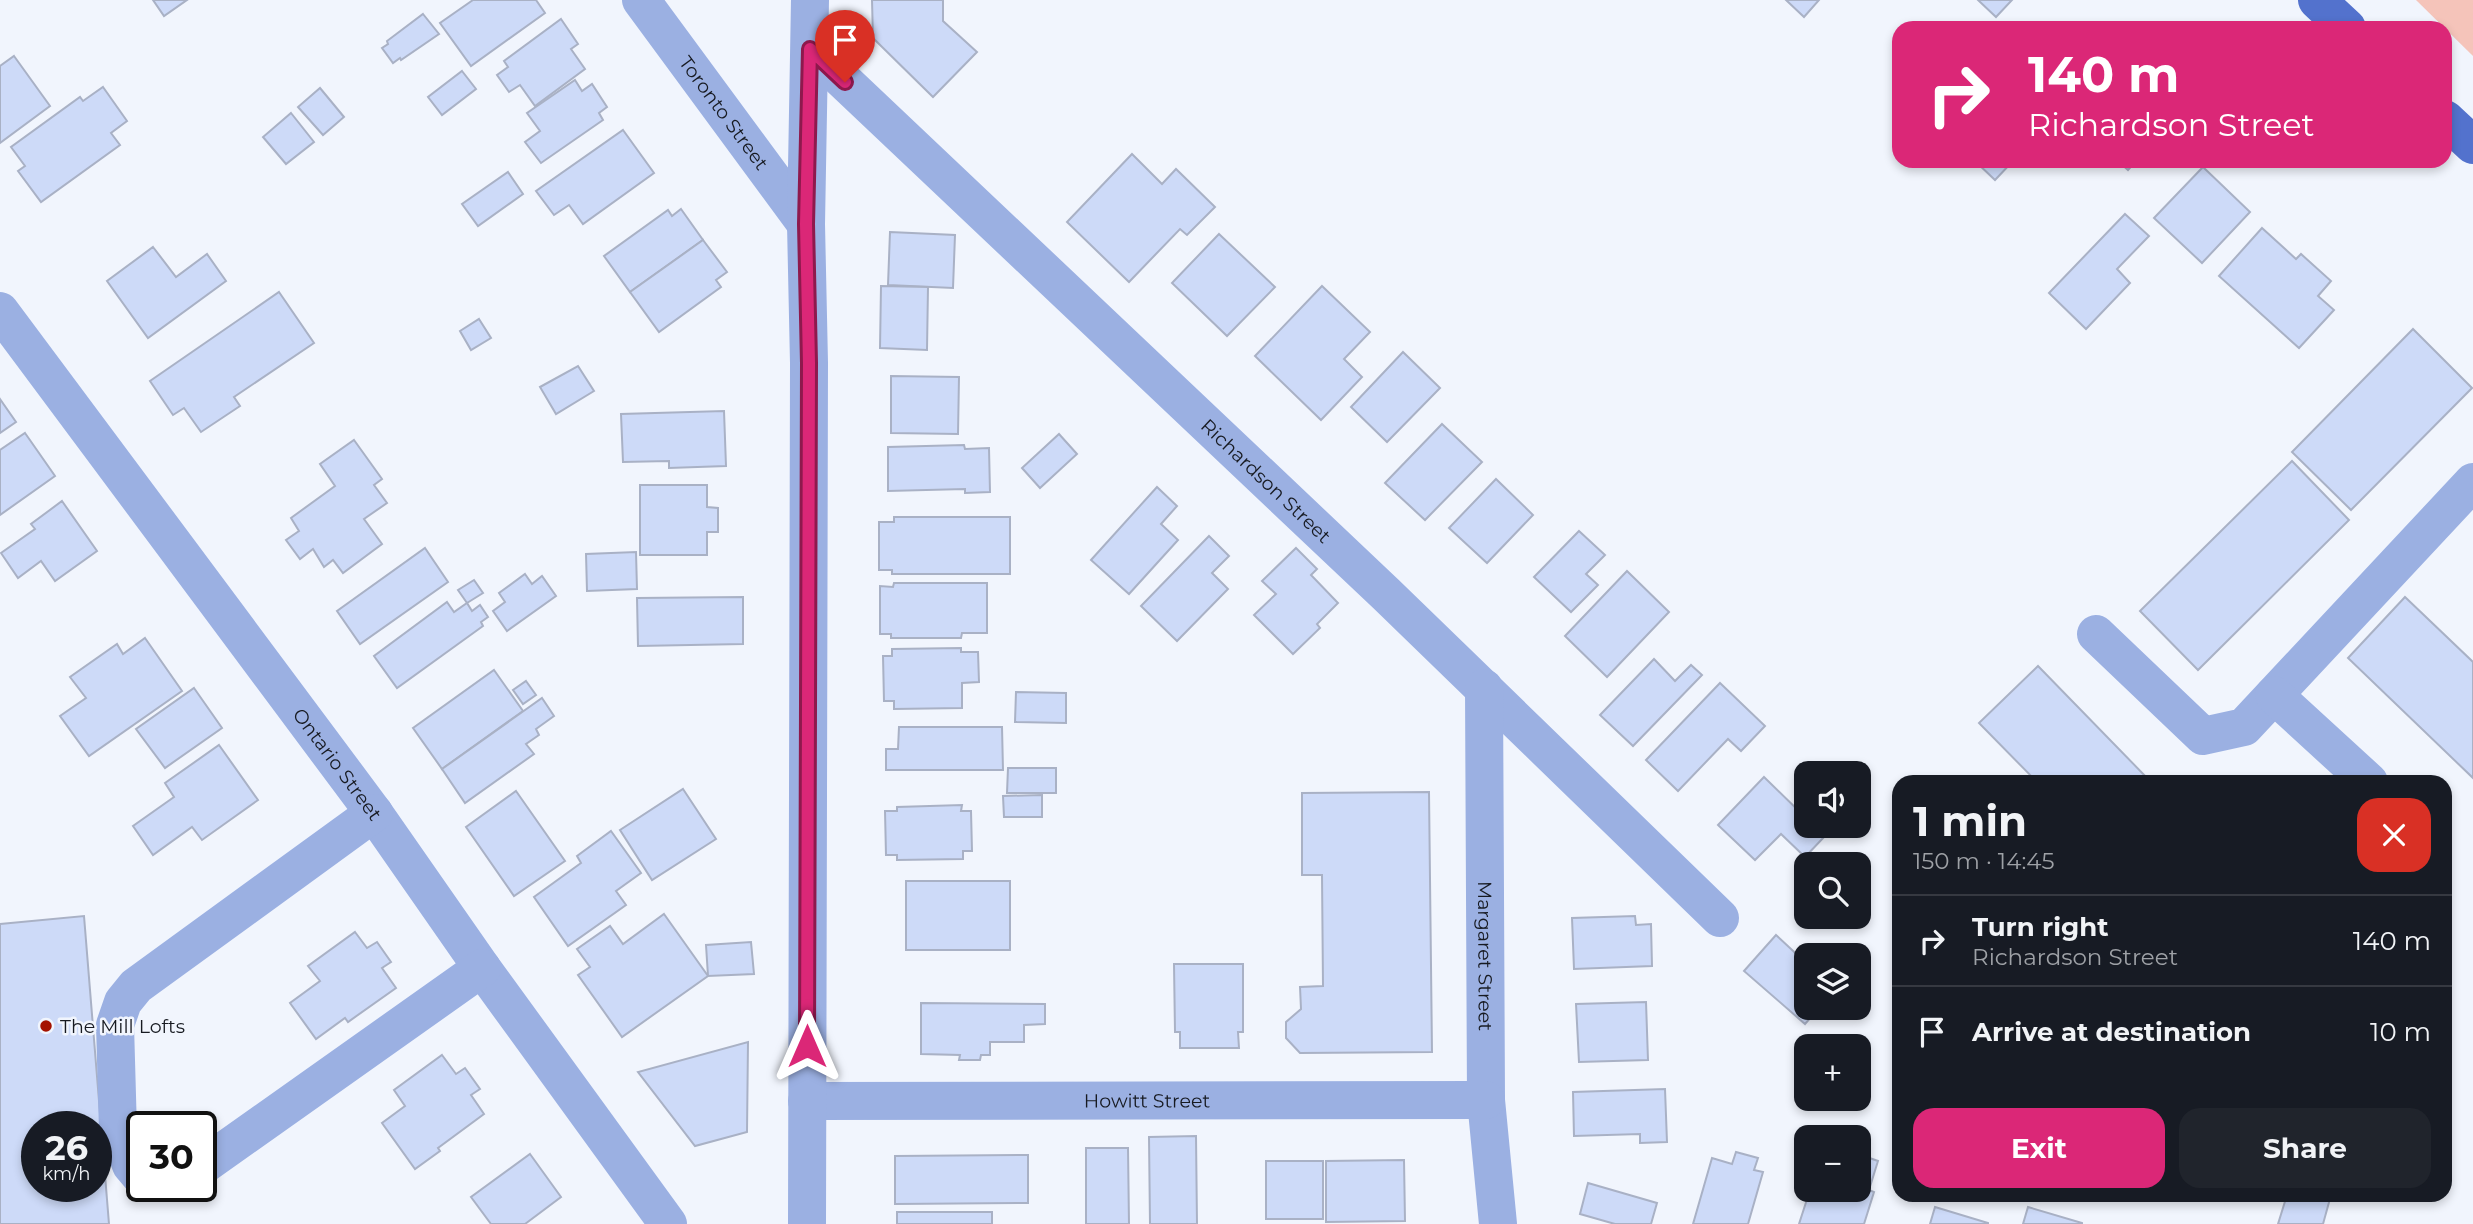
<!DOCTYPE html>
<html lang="en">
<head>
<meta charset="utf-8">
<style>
  :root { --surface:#171b24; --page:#20242c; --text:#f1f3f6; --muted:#9ea1a6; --line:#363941; --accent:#db2777 }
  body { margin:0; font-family:Montserrat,sans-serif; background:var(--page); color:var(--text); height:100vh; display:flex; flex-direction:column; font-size:26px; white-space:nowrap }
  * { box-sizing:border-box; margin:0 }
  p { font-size:23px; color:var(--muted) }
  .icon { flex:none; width:38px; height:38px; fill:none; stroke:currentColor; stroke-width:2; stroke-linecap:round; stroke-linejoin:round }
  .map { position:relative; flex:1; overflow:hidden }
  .details { position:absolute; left:1892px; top:775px; width:560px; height:427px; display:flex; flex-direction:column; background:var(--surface); border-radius:21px; box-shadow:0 4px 10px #0003 }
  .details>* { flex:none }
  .banner { position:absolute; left:1892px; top:21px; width:560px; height:147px; border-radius:21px; box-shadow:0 4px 10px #0003; background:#db2777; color:#fff; overflow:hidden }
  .fabs { position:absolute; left:1794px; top:761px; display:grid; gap:14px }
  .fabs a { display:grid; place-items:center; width:77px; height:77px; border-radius:14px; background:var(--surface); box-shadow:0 4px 10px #0003; font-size:35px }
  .speed { position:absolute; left:21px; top:1111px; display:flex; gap:14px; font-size:35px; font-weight:700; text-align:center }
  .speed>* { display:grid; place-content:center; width:91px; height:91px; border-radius:50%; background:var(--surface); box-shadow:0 4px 10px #0003; line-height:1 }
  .speed small { font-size:18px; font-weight:400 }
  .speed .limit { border:4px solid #111; border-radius:10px; background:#fff; color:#111 }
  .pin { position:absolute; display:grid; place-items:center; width:60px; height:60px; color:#fff; margin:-72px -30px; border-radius:50% 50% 50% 0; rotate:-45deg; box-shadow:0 0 7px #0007 }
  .pin .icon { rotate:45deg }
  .me { position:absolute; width:77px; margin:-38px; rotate:0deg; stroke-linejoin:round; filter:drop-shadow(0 0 5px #0008) }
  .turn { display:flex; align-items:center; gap:24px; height:147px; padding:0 21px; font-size:32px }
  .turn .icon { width:91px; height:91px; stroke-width:2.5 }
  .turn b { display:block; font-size:49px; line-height:60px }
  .round { display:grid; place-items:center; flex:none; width:74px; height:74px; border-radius:21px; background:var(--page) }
  .summary { display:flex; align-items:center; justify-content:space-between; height:119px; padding:0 21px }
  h1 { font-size:42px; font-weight:700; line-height:52px }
  .primary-button { display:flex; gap:14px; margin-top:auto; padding:14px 21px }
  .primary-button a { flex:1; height:80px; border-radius:21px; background:var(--accent); color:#fff; font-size:28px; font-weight:700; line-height:80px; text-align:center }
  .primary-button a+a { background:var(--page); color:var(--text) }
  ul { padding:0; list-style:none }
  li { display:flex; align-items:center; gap:21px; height:91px; padding:0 21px; border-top:2px solid var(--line) }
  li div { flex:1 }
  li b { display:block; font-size:26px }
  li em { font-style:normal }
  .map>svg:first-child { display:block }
</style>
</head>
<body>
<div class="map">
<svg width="2473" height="1224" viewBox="0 0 2473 1224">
  <rect width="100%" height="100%" fill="#f1f5fd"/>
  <path fill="#f5c4ba" d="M 2416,0 L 2473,0 L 2473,56 Z"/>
  <g fill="#cddaf8" stroke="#a9b1c5" stroke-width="2" fill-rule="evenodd">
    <path d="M 153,0 L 187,0 L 164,16 Z"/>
    <path d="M 473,0 L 536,0 L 545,13 L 471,66 L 440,23 Z"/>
    <path d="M 872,0 L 943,0 L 943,21 L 977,52 L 933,97 L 873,38 Z"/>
    <path d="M 1786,0 L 1819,0 L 1804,17 Z"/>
    <path d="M 1978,0 L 2012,0 L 1996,17 Z"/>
    <path d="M 423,14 L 439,34 L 401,60 L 400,58 L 393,63 L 382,48 L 388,44 L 387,41 Z"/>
    <path d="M 561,19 L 578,44 L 571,49 L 585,69 L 535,106 L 520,85 L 509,92 L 497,75 L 508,67 L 504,61 Z"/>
    <path d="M 14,56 L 50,106 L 0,143 L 0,66 Z"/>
    <path d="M 462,71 L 476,89 L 442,115 L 428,97 Z"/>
    <path d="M 575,80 L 582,91 L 592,84 L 607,107 L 599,113 L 603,120 L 541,163 L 525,142 L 540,131 L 527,113 Z"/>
    <path d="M 103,87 L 127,121 L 111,133 L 120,145 L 41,202 L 18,171 L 25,166 L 11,147 L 80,97 L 83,101 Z"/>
    <path d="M 320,88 L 344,117 L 323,135 L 298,107 Z"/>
    <path d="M 291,113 L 314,142 L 286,164 L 263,137 Z"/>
    <path d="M 623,130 L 654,173 L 583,224 L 569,205 L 554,215 L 536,191 Z"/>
    <path d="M 1132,154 L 1162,184 L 1176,169 L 1215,207 L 1187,235 L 1180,229 L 1129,282 L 1067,222 Z"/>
    <path d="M 1975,161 L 2013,161 L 1995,180 Z"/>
    <path d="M 2118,161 L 2136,161 L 2128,170 Z"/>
    <path d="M 2203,167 L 2250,212 L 2202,263 L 2154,218 Z"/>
    <path d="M 508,172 L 523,194 L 478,226 L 462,204 Z"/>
    <path d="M 681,209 L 703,240 L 630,292 L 604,256 L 668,210 L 672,216 Z"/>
    <path d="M 2125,214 L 2149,236 L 2117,269 L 2130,283 L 2086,329 L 2049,293 Z"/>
    <path d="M 2262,228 L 2296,259 L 2301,254 L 2331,281 L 2318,296 L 2334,310 L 2299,348 L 2219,276 Z"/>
    <path d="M 890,232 L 955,235 L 953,288 L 888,285 Z"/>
    <path d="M 1219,234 L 1275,287 L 1227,336 L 1172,283 Z"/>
    <path d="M 703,240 L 727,272 L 716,280 L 721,287 L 659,332 L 630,292 Z"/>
    <path d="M 153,247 L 176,277 L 207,254 L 226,281 L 148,338 L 107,281 Z"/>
    <path d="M 881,286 L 928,287 L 927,350 L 880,348 Z"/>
    <path d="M 1322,286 L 1370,332 L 1344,359 L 1362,377 L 1321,420 L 1255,356 Z"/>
    <path d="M 279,292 L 314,343 L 234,397 L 240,406 L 201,432 L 184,408 L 173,415 L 150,381 Z"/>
    <path d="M 479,319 L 491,338 L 471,350 L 460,331 Z"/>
    <path d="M 2413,329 L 2472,388 L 2351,510 L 2292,452 Z"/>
    <path d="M 1403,352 L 1440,388 L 1387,442 L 1351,407 Z"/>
    <path d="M 578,366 L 594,391 L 556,414 L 540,387 Z"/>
    <path d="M 891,376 L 959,377 L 958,434 L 891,433 Z"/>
    <path d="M 0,399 L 16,422 L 0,433 Z"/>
    <path d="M 724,411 L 726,466 L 669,468 L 669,461 L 623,462 L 621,414 Z"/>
    <path d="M 1442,424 L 1482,462 L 1425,520 L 1385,483 Z"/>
    <path d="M 25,433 L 55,476 L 0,515 L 0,450 Z"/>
    <path d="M 1059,434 L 1077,454 L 1040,488 L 1022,468 Z"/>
    <path d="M 354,440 L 382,479 L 374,485 L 387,503 L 364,519 L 382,544 L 343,573 L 333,560 L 324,567 L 313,549 L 300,559 L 286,540 L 299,531 L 291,518 L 335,486 L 320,464 Z"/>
    <path d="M 964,445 L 965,449 L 989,448 L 990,492 L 965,493 L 965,489 L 888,491 L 888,447 Z"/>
    <path d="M 2292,461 L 2349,520 L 2198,670 L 2140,611 Z"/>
    <path d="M 1496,479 L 1533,515 L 1487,563 L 1449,528 Z"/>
    <path d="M 640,485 L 707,485 L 707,507 L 718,508 L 718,532 L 707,532 L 707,555 L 640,555 Z"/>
    <path d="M 1157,487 L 1177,506 L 1161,524 L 1178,540 L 1129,594 L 1091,560 Z"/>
    <path d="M 62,501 L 97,551 L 55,581 L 41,561 L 18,578 L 1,553 L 35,529 L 31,524 Z"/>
    <path d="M 894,517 L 1010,517 L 1010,574 L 892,574 L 892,570 L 879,570 L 879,522 L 894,522 Z"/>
    <path d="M 1579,531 L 1605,555 L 1586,574 L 1598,585 L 1571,612 L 1534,577 Z"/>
    <path d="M 1209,536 L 1229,556 L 1212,573 L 1228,589 L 1177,641 L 1141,606 Z"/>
    <path d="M 425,548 L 448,582 L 360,644 L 337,611 Z"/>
    <path d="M 1296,548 L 1317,569 L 1311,575 L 1338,603 L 1317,624 L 1320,628 L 1293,654 L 1254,615 L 1276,594 L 1262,581 Z"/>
    <path d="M 636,552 L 637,589 L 587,591 L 586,554 Z"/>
    <path d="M 1627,571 L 1669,612 L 1607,677 L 1565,636 Z"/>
    <path d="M 525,574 L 532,584 L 542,576 L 556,596 L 507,631 L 493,611 L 505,602 L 499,593 Z"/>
    <path d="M 474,580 L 483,593 L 467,603 L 458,590 Z"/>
    <path d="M 894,583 L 987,583 L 987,633 L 962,633 L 961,638 L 891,638 L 891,634 L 880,634 L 880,586 L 893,587 Z"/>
    <path d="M 743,597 L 743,644 L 638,646 L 637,598 Z"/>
    <path d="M 2405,597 L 2473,662 L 2473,778 L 2348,658 Z"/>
    <path d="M 447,602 L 454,612 L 467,603 L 472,611 L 480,605 L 488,617 L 481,622 L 483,626 L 397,688 L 374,656 Z"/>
    <path d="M 145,638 L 182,691 L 89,756 L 60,716 L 86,698 L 70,677 L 117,644 L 123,654 Z"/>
    <path d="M 961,648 L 961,652 L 978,652 L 979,682 L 962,683 L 962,708 L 894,709 L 894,701 L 884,701 L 883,656 L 892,656 L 892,649 Z"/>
    <path d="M 1654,659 L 1675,681 L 1691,665 L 1702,675 L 1633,746 L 1600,715 Z"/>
    <path d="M 2038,666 L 2151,782 L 2037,782 L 1979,723 Z"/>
    <path d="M 494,670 L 523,711 L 442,769 L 413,728 Z"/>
    <path d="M 526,681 L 536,695 L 523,704 L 513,690 Z"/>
    <path d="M 1720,683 L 1765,726 L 1741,751 L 1728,739 L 1678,791 L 1646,760 Z"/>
    <path d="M 194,688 L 222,728 L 165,768 L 136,729 Z"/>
    <path d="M 1016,692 L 1066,693 L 1066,723 L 1015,722 Z"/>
    <path d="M 542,698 L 554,716 L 536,729 L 539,735 L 526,744 L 534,754 L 465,803 L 442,769 Z"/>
    <path d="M 899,727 L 1002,727 L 1003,770 L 886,770 L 886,749 L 898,749 Z"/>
    <path d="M 219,745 L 258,800 L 202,840 L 192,827 L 153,855 L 133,826 L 174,797 L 165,783 Z"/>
    <path d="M 1008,768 L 1056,768 L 1056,793 L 1007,793 Z"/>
    <path d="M 1764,777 L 1806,818 L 1806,826 L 1814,826 L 1825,836 L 1805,857 L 1781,834 L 1755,860 L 1718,825 Z"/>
    <path d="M 683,789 L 716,839 L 652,880 L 620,830 Z"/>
    <path d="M 516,791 L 565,861 L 514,896 L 466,827 Z"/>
    <path d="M 1429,792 L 1432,1052 L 1300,1053 L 1286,1038 L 1286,1022 L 1301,1009 L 1300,987 L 1323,986 L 1322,875 L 1302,875 L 1302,793 Z"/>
    <path d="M 1042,795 L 1042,817 L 1004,817 L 1003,796 Z"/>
    <path d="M 962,805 L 961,811 L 971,811 L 972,851 L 963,851 L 963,859 L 897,860 L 897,855 L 886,855 L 885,811 L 897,811 L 897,807 Z"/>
    <path d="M 611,831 L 641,873 L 616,891 L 626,905 L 568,946 L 534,897 L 581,863 L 577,856 Z"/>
    <rect x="906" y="881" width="104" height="69"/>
    <path d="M 664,914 L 708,976 L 622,1037 L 578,975 L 590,967 L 577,949 L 610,926 L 623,944 Z"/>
    <path d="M 84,916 L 109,1224 L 0,1224 L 0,924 ZM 37,1127 L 96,1127 L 96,1186 L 37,1186 Z"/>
    <path d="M 1635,916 L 1636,925 L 1651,924 L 1652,966 L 1574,969 L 1572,918 Z"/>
    <path d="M 355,932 L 367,948 L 377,942 L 391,962 L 382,968 L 396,988 L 348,1022 L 345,1018 L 316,1039 L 290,1003 L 320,981 L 308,966 Z"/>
    <path d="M 1776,935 L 1806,963 L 1806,1008 L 1819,1008 L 1805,1024 L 1744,971 Z"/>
    <path d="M 751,942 L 754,974 L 708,976 L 706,945 Z"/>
    <path d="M 1822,946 L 1833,956 L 1814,956 Z"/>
    <path d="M 1174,964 L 1243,964 L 1243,1032 L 1238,1032 L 1239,1048 L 1180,1048 L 1180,1032 L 1175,1032 Z"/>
    <path d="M 1646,1002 L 1648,1060 L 1579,1062 L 1576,1004 Z"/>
    <path d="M 921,1003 L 1045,1004 L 1045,1024 L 1024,1025 L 1024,1042 L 990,1042 L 990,1055 L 981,1055 L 980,1060 L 959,1060 L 960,1055 L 921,1054 Z"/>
    <path d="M 748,1042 L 747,1132 L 695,1146 L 638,1072 Z"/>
    <path d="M 442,1055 L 456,1074 L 465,1068 L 480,1089 L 471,1095 L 484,1114 L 438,1148 L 440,1151 L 415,1169 L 382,1123 L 405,1106 L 394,1090 Z"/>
    <path d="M 1665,1089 L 1667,1142 L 1640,1143 L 1640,1134 L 1574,1136 L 1573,1092 Z"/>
    <path d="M 1196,1136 L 1197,1224 L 1150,1224 L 1149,1137 Z"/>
    <path d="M 1086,1148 L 1128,1148 L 1129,1224 L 1086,1224 Z"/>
    <path d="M 1736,1152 L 1758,1158 L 1754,1170 L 1763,1172 L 1748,1224 L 1693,1224 L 1712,1158 L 1732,1164 Z"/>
    <path d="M 530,1154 L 561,1197 L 525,1224 L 491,1224 L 471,1197 Z"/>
    <path d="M 1858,1154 L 1878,1161 L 1869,1190 L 1874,1192 L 1864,1224 L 1799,1224 L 1810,1190 L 1858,1190 Z"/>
    <path d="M 1028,1155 L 1028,1203 L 895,1204 L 895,1156 Z"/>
    <path d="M 1404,1160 L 1405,1221 L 1326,1222 L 1326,1161 Z"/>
    <rect x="1266" y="1161" width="57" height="58"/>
    <path d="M 1588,1183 L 1657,1203 L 1651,1224 L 1615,1224 L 1580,1214 Z"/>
    <path d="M 2287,1195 L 2331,1195 L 2323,1224 L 2278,1224 Z"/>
    <path d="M 1935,1207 L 1988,1223 L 1988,1224 L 1930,1224 Z"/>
    <path d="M 2028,1207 L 2082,1223 L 2082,1224 L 2023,1224 Z"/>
    <rect x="897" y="1212" width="95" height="12"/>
  </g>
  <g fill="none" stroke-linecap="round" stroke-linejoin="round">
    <g stroke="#9bb0e2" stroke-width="38">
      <path id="s1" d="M 641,0 L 806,224"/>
      <path id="s2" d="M 810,49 L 1386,594 L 1720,918"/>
      <path id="s3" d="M 0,311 L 374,813 L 482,968 L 668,1224"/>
      <path d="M 2096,634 L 2203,736 L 2244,727 L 2473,482"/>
      <path id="s4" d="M 1484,688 L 1486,1100 L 1498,1224"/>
      <path d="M 2274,695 L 2369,782"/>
      <path id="s5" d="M 807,1101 L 1486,1100"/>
      <path d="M 201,1167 L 482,968"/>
      <path d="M 142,1178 L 131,1165 L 118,1131 L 115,1025 L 123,1002 L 136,986 L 374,813"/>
      <path d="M 807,1224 L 809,363 L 806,224 L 810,0"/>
    </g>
    <g stroke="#5372cd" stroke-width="38">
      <path d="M 2317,0 L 2347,28"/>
      <path d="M 2445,119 L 2473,145"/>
    </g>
  </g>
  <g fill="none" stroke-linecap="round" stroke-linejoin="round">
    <g stroke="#8e194d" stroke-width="18">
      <path id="route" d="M 807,1046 L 809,363 L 806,224 L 810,49 L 845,82"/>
    </g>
    <use href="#route" stroke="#db2777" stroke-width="12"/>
  </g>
  <circle fill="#a41100" stroke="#f1f5fd" stroke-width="2.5" cx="46" cy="1026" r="7"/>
  <g text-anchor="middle" stroke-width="5" stroke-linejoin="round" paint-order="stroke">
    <g font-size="19" fill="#171a21" stroke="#f1f5fd">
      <text dy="7" stroke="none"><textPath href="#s1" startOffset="140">Toronto Street</textPath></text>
      <text dy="7" stroke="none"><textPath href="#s2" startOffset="628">Richardson Street</textPath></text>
      <text dy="7" stroke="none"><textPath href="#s3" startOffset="565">Ontario Street</textPath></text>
      <text dy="7" stroke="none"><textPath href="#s4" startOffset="268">Margaret Street</textPath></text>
      <text dy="7" stroke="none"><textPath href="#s5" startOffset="340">Howitt Street</textPath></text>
    </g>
    <g font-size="19" fill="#171a21" stroke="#f1f5fd" text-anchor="start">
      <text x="60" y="1033">The Mill Lofts</text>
    </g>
  </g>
</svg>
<div class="fabs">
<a><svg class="icon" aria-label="sound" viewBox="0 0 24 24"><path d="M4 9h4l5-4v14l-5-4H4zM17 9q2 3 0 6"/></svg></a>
<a><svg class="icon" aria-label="search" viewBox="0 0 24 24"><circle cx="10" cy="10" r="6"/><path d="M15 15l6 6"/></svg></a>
<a><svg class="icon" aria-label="layers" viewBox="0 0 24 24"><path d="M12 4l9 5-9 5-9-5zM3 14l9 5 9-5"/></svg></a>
<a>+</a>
<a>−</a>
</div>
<div class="speed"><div>26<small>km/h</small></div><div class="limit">30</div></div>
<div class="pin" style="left:845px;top:82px;background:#d93025"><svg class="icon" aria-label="arrive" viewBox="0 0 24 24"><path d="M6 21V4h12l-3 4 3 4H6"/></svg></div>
<svg class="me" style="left:807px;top:1046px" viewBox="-20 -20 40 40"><path d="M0-17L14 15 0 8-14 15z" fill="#db2777" stroke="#fff" stroke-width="4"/></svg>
<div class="banner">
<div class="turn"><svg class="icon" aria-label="right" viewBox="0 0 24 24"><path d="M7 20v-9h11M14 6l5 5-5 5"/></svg><div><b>140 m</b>Richardson Street</div></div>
</div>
<section class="details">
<div class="summary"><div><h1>1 min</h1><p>150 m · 14:45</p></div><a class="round" style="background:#d93025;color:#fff"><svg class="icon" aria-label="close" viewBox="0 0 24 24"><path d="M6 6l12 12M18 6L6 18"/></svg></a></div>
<ul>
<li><svg class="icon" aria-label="right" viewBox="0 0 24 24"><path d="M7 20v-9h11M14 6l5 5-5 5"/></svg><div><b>Turn right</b><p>Richardson Street</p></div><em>140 m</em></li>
<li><svg class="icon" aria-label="arrive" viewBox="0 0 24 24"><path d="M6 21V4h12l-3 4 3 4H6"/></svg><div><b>Arrive at destination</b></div><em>10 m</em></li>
</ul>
<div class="primary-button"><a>Exit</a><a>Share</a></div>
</section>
</div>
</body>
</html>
